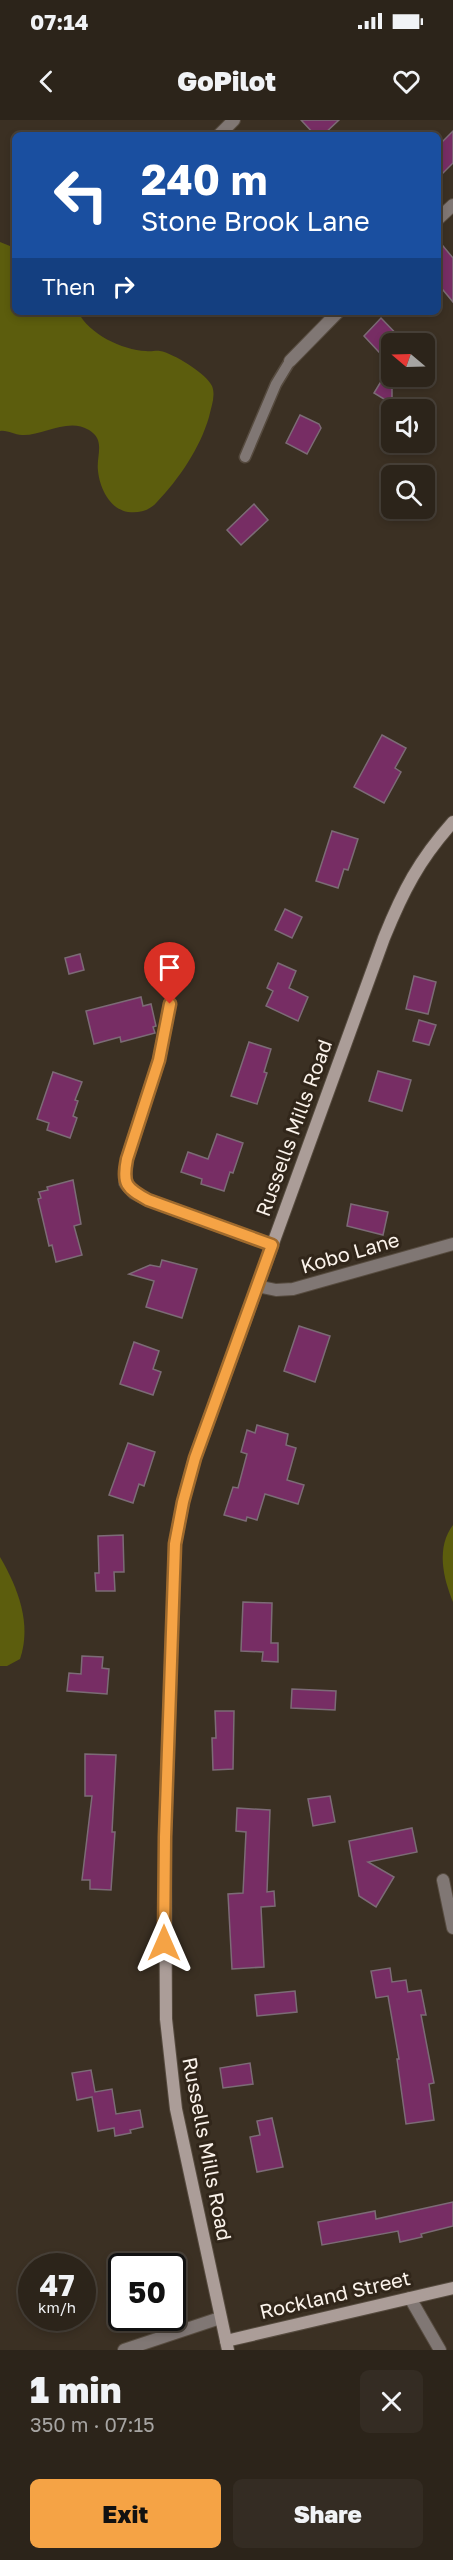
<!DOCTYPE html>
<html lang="en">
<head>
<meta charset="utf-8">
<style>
  :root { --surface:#2c241a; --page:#342c23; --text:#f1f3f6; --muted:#a6a4a2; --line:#484139; --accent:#f5a345 }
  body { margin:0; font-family:"Golos Text",sans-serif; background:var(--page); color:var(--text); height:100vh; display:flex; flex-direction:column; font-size:22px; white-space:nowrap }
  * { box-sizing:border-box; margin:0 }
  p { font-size:20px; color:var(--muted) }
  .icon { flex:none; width:33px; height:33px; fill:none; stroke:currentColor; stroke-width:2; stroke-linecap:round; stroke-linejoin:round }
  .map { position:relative; height:2230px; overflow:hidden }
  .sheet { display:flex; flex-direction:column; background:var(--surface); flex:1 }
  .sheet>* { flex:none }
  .banner { position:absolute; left:12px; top:12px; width:429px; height:183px; border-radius:9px; box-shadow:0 3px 9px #0003,0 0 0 2px var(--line); background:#1a4fa0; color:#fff; overflow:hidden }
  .needle { width:39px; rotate:289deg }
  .buttons { position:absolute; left:381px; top:213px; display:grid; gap:12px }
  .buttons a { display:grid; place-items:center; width:54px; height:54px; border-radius:9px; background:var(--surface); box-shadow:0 3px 9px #0003,0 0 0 2px var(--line); font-size:30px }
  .speed { position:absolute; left:18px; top:2133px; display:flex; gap:12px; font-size:30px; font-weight:700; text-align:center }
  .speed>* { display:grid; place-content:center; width:78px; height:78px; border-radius:50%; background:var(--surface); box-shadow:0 3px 9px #0003,0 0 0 2px var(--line); line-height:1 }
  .speed small { font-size:15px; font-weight:400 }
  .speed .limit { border:3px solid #111; border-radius:9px; background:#fff; color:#111 }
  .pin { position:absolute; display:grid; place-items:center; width:51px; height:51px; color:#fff; margin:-62px -26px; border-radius:50% 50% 50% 0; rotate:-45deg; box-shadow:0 0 6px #0007 }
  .pin .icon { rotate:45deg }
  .me { position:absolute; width:66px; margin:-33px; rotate:0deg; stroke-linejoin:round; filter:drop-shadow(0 0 4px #0008) }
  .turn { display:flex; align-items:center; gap:21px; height:126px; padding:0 30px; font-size:27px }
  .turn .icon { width:78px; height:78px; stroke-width:2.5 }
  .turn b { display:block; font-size:42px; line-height:51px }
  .then { display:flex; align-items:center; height:57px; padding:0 30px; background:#0003; gap:12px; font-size:22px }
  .round { display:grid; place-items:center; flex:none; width:63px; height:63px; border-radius:9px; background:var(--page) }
  .summary { display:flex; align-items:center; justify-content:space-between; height:102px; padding:0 30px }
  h1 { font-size:36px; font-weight:800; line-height:45px }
  .primary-button { display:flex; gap:12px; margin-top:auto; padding:12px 30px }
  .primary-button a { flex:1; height:69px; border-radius:9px; background:var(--accent); color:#111; font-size:24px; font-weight:800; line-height:69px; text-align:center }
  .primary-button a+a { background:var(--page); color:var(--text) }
  .status { display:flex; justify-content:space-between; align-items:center; height:42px; padding:0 30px; background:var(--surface); direction:ltr }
  .status svg { height:16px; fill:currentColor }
  header { display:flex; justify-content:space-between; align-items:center; height:78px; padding:0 30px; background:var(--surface); font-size:27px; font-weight:800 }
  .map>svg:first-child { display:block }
</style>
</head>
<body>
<div class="status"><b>07:14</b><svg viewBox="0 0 49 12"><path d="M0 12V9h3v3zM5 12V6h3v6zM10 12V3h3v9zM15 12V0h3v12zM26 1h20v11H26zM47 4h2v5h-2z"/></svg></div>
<header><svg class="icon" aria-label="back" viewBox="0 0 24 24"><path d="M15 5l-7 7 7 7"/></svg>GoPilot<svg class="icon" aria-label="heart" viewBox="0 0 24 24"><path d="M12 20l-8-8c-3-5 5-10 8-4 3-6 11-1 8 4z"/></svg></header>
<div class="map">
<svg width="453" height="2230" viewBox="0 0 453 2230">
  <rect width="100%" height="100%" fill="#3b3023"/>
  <g fill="#5c5d0d">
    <path d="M 0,122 L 15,128 L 15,192 L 78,192 C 89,214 122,230 146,231 C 151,232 156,230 160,231 C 173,233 207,254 212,266 C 216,276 211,287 209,297 C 200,328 179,359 157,382 C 149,391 140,393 128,392 C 110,389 100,369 98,351 C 96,336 106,320 89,310 C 68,297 43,316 22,315 C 14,315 8,310 0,311 Z"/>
    <path d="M 453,1405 L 453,1482 C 443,1458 436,1427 453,1405 Z"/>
    <path d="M 0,1437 C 18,1468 32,1504 20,1539 L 7,1546 L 0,1546 Z"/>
  </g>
  <g fill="#772d64" stroke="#7c6b76" stroke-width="1.5">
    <path d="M 301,0 L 339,0 L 323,15 L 315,15 Z"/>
    <path d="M 453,11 L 453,43 L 438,58 L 438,26 Z"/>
    <path d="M 438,120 L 453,138 L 453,182 L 438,164 Z"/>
    <path d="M 381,198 L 406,224 L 392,224 L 392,284 L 374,273 L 391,245 L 364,216 Z"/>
    <path d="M 300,295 L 319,304 L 321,308 L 307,334 L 286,323 Z"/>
    <path d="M 254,384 L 268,400 L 241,425 L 227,410 Z"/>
    <path d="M 382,615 L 406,628 L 395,648 L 401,652 L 384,683 L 354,667 Z"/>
    <path d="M 332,711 L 358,719 L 348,750 L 344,749 L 338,768 L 316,761 Z"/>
    <path d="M 285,789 L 302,797 L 292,818 L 275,810 Z"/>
    <path d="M 80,834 L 84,850 L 69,854 L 65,838 Z"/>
    <path d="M 278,843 L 296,851 L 289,868 L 308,877 L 298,901 L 266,886 L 273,871 L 267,868 Z"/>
    <path d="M 414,856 L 436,862 L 428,894 L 406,889 Z"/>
    <path d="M 141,877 L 143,886 L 151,884 L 156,906 L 153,907 L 155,913 L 121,922 L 120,917 L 94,924 L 86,891 Z"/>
    <path d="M 419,900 L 436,905 L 429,925 L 413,921 Z"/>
    <path d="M 249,922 L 271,929 L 264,952 L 267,953 L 257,984 L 231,976 Z"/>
    <path d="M 378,951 L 411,960 L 402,991 L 369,981 Z"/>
    <path d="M 53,952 L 82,962 L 75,980 L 78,981 L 73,996 L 77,998 L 70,1018 L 47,1010 L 49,1003 L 37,999 Z"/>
    <path d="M 217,1014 L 243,1023 L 233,1053 L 230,1052 L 224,1071 L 201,1064 L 202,1059 L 181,1052 L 188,1032 L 208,1039 Z"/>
    <path d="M 73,1060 L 81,1104 L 74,1106 L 82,1135 L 56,1142 L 52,1125 L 49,1126 L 38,1079 L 41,1078 L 39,1072 L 48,1070 L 47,1067 Z"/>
    <path d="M 351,1084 L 388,1092 L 383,1115 L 347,1106 Z"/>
    <path d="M 162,1140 L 197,1149 L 182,1198 L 146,1187 L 154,1161 L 129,1154 L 150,1145 L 160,1147 Z"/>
    <path d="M 299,1206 L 330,1216 L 315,1262 L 284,1251 Z"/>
    <path d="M 134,1222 L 159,1231 L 153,1249 L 161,1252 L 153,1275 L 120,1264 Z"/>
    <path d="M 257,1305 L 288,1314 L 286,1325 L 296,1328 L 287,1360 L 304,1365 L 298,1384 L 265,1374 L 257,1400 L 247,1397 L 246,1401 L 224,1395 L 233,1367 L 238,1368 L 247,1334 L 241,1332 L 247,1310 L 255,1313 Z"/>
    <path d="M 128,1323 L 155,1332 L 144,1366 L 139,1364 L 133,1383 L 109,1375 Z"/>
    <path d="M 123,1415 L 124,1452 L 114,1452 L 115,1471 L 96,1471 L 95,1453 L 99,1453 L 98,1416 Z"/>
    <path d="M 243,1482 L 272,1483 L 271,1523 L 278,1523 L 278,1542 L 262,1541 L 263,1532 L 241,1531 Z"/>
    <path d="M 82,1536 L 103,1537 L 102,1548 L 109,1549 L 107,1574 L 67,1571 L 69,1553 L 81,1554 Z"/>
    <path d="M 292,1569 L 336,1571 L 335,1590 L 291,1588 Z"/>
    <path d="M 215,1591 L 234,1591 L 233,1649 L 213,1650 L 212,1618 L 216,1618 Z"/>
    <path d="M 85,1634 L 116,1635 L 112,1712 L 115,1712 L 111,1770 L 90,1769 L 90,1760 L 82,1760 L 92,1676 L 85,1676 Z"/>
    <path d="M 330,1676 L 335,1702 L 313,1706 L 308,1679 Z"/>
    <path d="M 237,1688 L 270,1690 L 267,1772 L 274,1771 L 275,1786 L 261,1787 L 264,1847 L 232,1849 L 228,1774 L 243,1773 L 246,1712 L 236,1711 Z"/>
    <path d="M 412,1708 L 417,1732 L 368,1742 L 394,1757 L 376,1787 L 359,1776 L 349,1721 Z"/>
    <path d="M 390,1848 L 392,1862 L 406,1860 L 408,1872 L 421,1870 L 426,1895 L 421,1895 L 434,1963 L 429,1964 L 434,2000 L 406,2004 L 397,1939 L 399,1939 L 388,1876 L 376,1878 L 371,1851 Z"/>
    <path d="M 295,1871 L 297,1892 L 257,1896 L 255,1875 Z"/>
    <path d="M 250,1943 L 253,1964 L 223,1968 L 220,1948 Z"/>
    <path d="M 91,1950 L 95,1972 L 112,1969 L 116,1994 L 140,1990 L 143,2007 L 130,2010 L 131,2013 L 115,2016 L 114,2008 L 98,2011 L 92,1977 L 77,1980 L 72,1953 Z"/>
    <path d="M 272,1998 L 283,2047 L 257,2052 L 250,2017 L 260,2015 L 257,2001 Z"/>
    <path d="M 453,2082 L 453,2106 L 421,2114 L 422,2117 L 400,2122 L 398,2111 L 322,2125 L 318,2102 L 375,2091 L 376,2099 Z"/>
  </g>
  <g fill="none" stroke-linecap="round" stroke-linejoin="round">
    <g stroke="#564b3f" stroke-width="13">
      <path id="lane" d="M 245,337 L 276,264 L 290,241"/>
    </g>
    <g stroke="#564b3f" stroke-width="14">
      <g id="street">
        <path d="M 219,15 L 234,0"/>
        <path d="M 438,99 L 453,85"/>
        <path d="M 290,241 L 338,192"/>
        <path d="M 170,883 L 159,940 L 127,1039 L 125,1063 L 134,1073 L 148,1080 L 272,1125"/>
        <path d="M 257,1166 L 276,1170 L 293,1169 L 453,1124"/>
        <path d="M 443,1760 L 453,1808"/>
        <path d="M 410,2178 L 440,2230"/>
        <path d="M 124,2230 L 220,2198"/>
      </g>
    </g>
    <g stroke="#564b3f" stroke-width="14">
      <g id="secondary">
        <path d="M 226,2221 L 453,2168"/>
        <path d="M 228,2230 L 176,1989 L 166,1899 L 165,1717 L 175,1424 L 183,1382 L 195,1338 L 384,818 C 403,771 419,740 453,702"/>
      </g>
    </g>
    <use href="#lane" stroke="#807774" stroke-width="10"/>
    <use href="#street" stroke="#807774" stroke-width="12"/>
    <use href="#secondary" stroke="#ab9d98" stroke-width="12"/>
  </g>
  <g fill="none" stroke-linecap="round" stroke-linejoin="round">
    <g stroke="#9f6a2d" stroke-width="15">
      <path id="route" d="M 164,1823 L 165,1717 L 175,1424 L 183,1382 L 195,1338 L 272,1125 L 148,1080 C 126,1068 122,1064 127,1039 L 159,940 L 170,884"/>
    </g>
    <use href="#route" stroke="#f5a345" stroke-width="10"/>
  </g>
  <g text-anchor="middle" stroke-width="6" stroke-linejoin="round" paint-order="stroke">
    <g font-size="20" fill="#fbf3eb" stroke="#31261a">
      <text transform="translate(294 1008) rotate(-70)" y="7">Russells Mills Road</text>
      <text transform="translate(350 1133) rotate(-16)" y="7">Kobo Lane</text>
      <text transform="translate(207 2029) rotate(79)" y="7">Russells Mills Road</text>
      <text transform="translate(335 2175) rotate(-13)" y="7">Rockland Street</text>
    </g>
  </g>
</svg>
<div class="buttons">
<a><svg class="needle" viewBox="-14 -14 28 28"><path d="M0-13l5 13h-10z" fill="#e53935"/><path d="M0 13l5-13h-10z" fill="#a6a4a2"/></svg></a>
<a><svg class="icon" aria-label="sound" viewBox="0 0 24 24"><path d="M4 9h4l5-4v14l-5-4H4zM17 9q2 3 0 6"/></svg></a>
<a><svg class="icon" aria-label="search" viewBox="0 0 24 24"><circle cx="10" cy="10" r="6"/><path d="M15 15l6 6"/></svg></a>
</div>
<div class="speed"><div>47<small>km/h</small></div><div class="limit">50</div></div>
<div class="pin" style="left:170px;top:884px;background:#d93025"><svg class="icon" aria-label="arrive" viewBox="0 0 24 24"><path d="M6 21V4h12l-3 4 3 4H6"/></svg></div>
<svg class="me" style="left:164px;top:1823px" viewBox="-20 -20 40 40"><path d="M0-17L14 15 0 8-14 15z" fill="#f5a345" stroke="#fff" stroke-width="4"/></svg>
<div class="banner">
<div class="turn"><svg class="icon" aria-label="left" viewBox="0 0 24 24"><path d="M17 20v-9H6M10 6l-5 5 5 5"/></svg><div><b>240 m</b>Stone Brook Lane</div></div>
<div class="then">Then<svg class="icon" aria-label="right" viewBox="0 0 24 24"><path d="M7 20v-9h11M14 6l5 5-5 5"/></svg></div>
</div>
</div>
<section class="sheet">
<div class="summary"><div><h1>1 min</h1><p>350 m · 07:15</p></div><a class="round"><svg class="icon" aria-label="close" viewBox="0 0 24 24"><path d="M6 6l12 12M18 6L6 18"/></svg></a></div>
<div class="primary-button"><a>Exit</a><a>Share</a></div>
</section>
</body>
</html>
